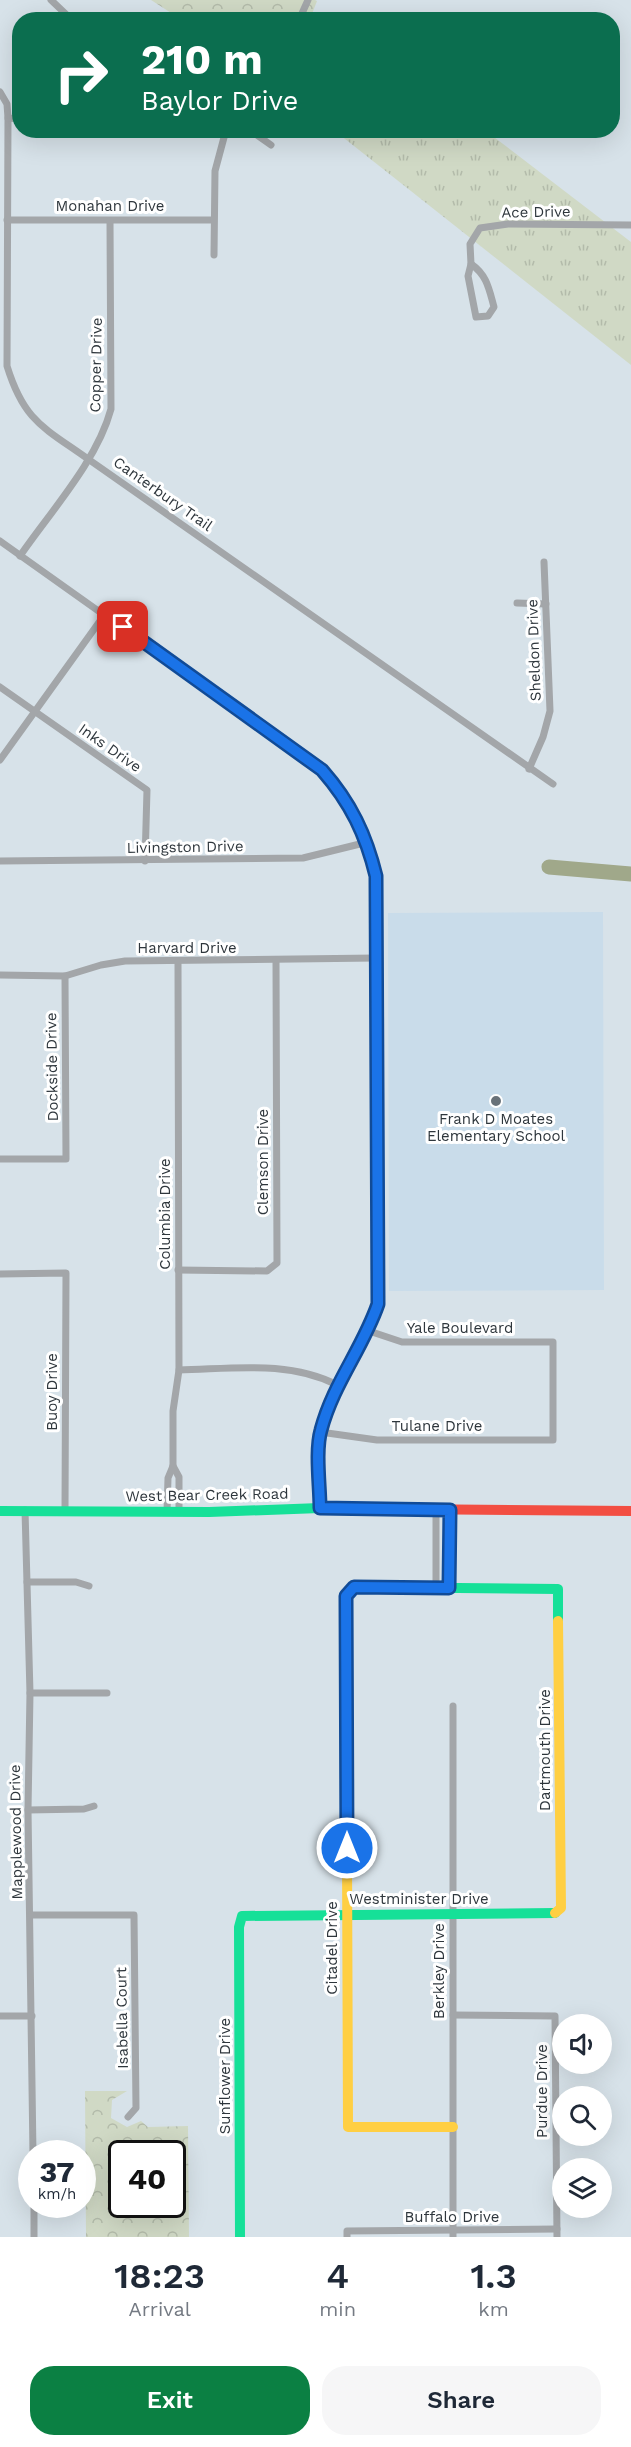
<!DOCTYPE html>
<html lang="en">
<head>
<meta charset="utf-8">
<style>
  :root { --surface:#fff; --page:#f6f6f7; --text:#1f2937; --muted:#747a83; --accent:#0b8043 }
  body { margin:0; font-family:"Work Sans",sans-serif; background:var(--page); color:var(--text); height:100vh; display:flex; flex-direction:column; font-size:22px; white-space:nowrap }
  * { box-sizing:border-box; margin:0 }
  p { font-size:20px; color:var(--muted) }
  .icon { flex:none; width:33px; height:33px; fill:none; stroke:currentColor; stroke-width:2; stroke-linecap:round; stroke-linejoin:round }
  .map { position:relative; height:2237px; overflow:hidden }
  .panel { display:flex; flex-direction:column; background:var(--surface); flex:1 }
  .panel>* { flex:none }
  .banner { position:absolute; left:12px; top:12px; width:608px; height:126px; border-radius:24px; box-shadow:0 6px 24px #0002; background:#0b6e4f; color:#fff; overflow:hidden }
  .controls { position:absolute; left:552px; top:2014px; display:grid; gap:12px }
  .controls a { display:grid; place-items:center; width:60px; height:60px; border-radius:50%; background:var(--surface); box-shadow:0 6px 24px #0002; font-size:30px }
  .speed { position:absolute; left:18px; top:2140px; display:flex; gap:12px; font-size:30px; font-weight:700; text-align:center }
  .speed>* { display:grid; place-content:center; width:78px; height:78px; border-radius:50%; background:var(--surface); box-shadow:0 6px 24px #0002; line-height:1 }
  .speed small { font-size:15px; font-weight:400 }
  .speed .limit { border:3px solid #111; border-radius:9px; background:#fff; color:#111 }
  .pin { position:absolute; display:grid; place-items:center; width:51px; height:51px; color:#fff; margin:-26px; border-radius:12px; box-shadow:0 3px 9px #0006 }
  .me { position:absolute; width:66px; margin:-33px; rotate:0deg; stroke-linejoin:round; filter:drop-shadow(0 0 4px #0008) }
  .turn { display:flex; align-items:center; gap:21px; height:126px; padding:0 30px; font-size:27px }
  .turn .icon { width:78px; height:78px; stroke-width:2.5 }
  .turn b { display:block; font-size:42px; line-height:51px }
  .eta { display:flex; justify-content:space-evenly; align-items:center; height:102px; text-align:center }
  .eta b { font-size:36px; font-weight:600; line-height:42px }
  .button { display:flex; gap:12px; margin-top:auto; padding:12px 30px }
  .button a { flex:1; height:69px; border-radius:24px; background:var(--accent); color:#fff; font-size:24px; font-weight:600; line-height:69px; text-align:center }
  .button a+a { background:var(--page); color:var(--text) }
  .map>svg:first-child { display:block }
</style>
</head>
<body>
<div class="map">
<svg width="631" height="2237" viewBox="0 0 631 2237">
  <defs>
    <pattern id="grass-tufts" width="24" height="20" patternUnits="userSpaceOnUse" patternTransform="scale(1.5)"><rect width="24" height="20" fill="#d0d9c5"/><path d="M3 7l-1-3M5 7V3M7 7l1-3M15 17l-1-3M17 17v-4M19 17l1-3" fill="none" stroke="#b3bbaa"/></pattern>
    <pattern id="park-crowns" width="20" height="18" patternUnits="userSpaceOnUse" patternTransform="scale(1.5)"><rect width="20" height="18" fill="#d0d9c5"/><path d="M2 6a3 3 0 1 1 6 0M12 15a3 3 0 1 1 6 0" fill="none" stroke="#b3bbaa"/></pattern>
  </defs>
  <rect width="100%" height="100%" fill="#d7e2e9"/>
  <path fill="#c9dcea" d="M 603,912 L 604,1290 L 389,1291 L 388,913 Z"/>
  <path fill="url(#grass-tufts)" d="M 335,131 L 486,131 L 631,242 L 631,365 Z"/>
  <g fill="url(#park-crowns)" fill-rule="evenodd">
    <path d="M 151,0 L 315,0 L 317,1 L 310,19 L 182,20 Z"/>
    <path d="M 85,2091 L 127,2091 L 112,2100 L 111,2118 L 127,2127 L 141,2121 L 148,2127 L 188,2126 L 189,2237 L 86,2237 ZM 122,2154 L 172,2154 L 172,2205 L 122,2205 Z"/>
  </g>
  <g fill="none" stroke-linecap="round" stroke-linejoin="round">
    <path stroke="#a0a88a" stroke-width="15" d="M 549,867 L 631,874"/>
    <g stroke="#a3a6a9" stroke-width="7">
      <path d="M 51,0 L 72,20"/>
      <path d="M 299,20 L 308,0"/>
      <path d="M 0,92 L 7,104 L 8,118 L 7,366 C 24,421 43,427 88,459 L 553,784"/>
      <path d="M 8,118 L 20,119"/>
      <path d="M 250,130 L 271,145"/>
      <path d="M 7,220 L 213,220"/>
      <path d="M 214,255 L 215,171 L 226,130"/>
      <path d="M 471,264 L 470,244 L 480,228 L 508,224 L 631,225"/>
      <path d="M 471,264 C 487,275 489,289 494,307 L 488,316 L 476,317 L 468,276 Z"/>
      <path d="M 0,541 L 322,770 C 351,802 366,835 376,876 L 378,1304 C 363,1348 333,1384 321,1430 C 315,1451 320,1486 320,1508"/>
      <path d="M 20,556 C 51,511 97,461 111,409 L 110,221"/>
      <path d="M 517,603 L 546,604"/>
      <path d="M 0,687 L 147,790 L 145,861"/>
      <path d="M 0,760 L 105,614"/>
      <path d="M 529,769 L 543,737 L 550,711 L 544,562"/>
      <path d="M 0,861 L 303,858 L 368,842"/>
      <path d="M 0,975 L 65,976 L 101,965 L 125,961 L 376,958"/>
      <path d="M 0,1159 L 66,1159 L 65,976"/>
      <path d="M 178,1270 L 267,1271 L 277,1263 L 276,960"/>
      <path d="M 0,1274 L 66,1273 L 65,1510"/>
      <path d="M 179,1370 C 232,1369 289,1360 337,1385"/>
      <path d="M 320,1432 L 377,1440 L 553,1440 L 553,1342 L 402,1342 L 369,1331"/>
      <path d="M 173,1466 L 179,1477 L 179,1512"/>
      <path d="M 25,1510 L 30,1693 L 28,1810 L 33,2154"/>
      <path d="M 167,1512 L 168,1478 L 173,1466 L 173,1411 L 179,1370 L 178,962"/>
      <path d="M 27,1582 L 76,1582 L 89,1586"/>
      <path d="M 449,1589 L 450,1510"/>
      <path d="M 436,1590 L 436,1510"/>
      <path d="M 30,1693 L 107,1693"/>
      <path d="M 453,1706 L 453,2237"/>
      <path d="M 28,1810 L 84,1809 L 94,1806"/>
      <path d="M 31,1915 L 134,1915 L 136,2108 L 128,2117"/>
      <path d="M 453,2015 L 555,2016 L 557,2237"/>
      <path d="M 0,2016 L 32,2016"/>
      <path d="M 34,2205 L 34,2237"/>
      <path d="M 347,2237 L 347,2231 L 557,2229"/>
    </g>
    <g stroke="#16e098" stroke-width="10">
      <path d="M 0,1511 L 209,1512 L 320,1508 L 399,1509"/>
      <path d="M 347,1851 L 346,1596 L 354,1587 L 558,1589 L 558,1621"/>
      <path d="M 240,2237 L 239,1927 L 242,1916 L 555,1913"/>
    </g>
    <g stroke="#ffcf43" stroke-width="10">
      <path d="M 347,1851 L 348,2127 L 453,2127"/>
      <path d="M 555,1913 L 561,1908 L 558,1621"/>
    </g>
    <path stroke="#f24e42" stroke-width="10" d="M 399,1509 L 631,1511"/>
  </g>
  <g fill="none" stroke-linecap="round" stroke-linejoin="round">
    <g stroke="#114b97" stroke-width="15">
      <path id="route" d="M 123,627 L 322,770 C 351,803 366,835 376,876 L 378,1304 C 363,1348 333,1384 321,1430 C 315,1451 320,1486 320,1508 L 450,1510 L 449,1588 L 354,1587 L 346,1596 L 347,1848"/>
    </g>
    <use href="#route" stroke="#1a73e8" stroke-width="10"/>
  </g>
  <circle fill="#697279" stroke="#fff" stroke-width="2" cx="496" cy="1101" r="6"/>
  <g text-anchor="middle" stroke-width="6" stroke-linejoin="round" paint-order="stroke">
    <g font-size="15" fill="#2e363c" stroke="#fff">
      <text x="110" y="211">Monahan Drive</text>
      <text transform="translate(536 212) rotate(-1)" y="5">Ace Drive</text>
      <text transform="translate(96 365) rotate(-89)" y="5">Copper Drive</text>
      <text transform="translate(163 494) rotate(35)" y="5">Canterbury Trail</text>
      <text transform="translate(534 650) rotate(-92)" y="5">Sheldon Drive</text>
      <text transform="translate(110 748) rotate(35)" y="5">Inks Drive</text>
      <text transform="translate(185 847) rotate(-1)" y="5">Livingston Drive</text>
      <text x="187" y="953">Harvard Drive</text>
      <text transform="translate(52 1067) rotate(-91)" y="5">Dockside Drive</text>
      <text transform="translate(263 1162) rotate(-90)" y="5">Clemson Drive</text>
      <text transform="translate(165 1214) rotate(-90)" y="5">Columbia Drive</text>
      <text x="460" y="1333">Yale Boulevard</text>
      <text transform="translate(52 1392) rotate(-90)" y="5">Buoy Drive</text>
      <text x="437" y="1431">Tulane Drive</text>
      <text transform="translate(207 1495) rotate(-1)" y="5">West Bear Creek Road</text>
      <text transform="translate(545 1750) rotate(-90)" y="5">Dartmouth Drive</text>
      <text transform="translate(16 1832) rotate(-91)" y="5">Mapplewood Drive</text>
      <text x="419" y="1904">Westminister Drive</text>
      <text transform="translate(332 1948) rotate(-90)" y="5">Citadel Drive</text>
      <text transform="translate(439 1971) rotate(-90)" y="5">Berkley Drive</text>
      <text transform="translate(122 2018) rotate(-91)" y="5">Isabella Court</text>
      <text transform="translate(225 2076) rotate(-90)" y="5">Sunflower Drive</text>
      <text transform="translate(542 2091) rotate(-90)" y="5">Purdue Drive</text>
      <text x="452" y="2222">Buffalo Drive</text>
    </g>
    <g font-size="15" fill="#2e363c" stroke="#fff">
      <text x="496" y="1124">Frank D Moates<tspan x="496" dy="17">Elementary School</tspan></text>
    </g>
  </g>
</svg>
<div class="controls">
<a><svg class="icon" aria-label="sound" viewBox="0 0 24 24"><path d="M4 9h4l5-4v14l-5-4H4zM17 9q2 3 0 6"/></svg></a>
<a><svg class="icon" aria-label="search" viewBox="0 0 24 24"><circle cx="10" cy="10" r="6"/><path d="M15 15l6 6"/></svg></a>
<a><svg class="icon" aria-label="layers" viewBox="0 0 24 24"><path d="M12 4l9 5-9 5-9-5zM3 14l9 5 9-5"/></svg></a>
</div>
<div class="speed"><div>37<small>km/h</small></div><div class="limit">40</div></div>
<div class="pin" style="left:123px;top:627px;background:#d93025"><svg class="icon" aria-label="arrive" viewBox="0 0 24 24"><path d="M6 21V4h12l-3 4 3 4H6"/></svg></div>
<svg class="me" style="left:347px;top:1848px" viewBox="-20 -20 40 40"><circle r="17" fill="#1a73e8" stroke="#fff" stroke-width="3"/><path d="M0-11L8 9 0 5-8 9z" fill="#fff"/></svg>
<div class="banner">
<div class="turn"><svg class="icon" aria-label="right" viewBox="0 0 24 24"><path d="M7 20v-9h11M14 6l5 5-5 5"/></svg><div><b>210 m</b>Baylor Drive</div></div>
</div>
</div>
<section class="panel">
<div class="eta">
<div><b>18:23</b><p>Arrival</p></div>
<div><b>4</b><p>min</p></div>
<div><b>1.3</b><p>km</p></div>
</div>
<div class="button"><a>Exit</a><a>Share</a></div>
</section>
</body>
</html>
